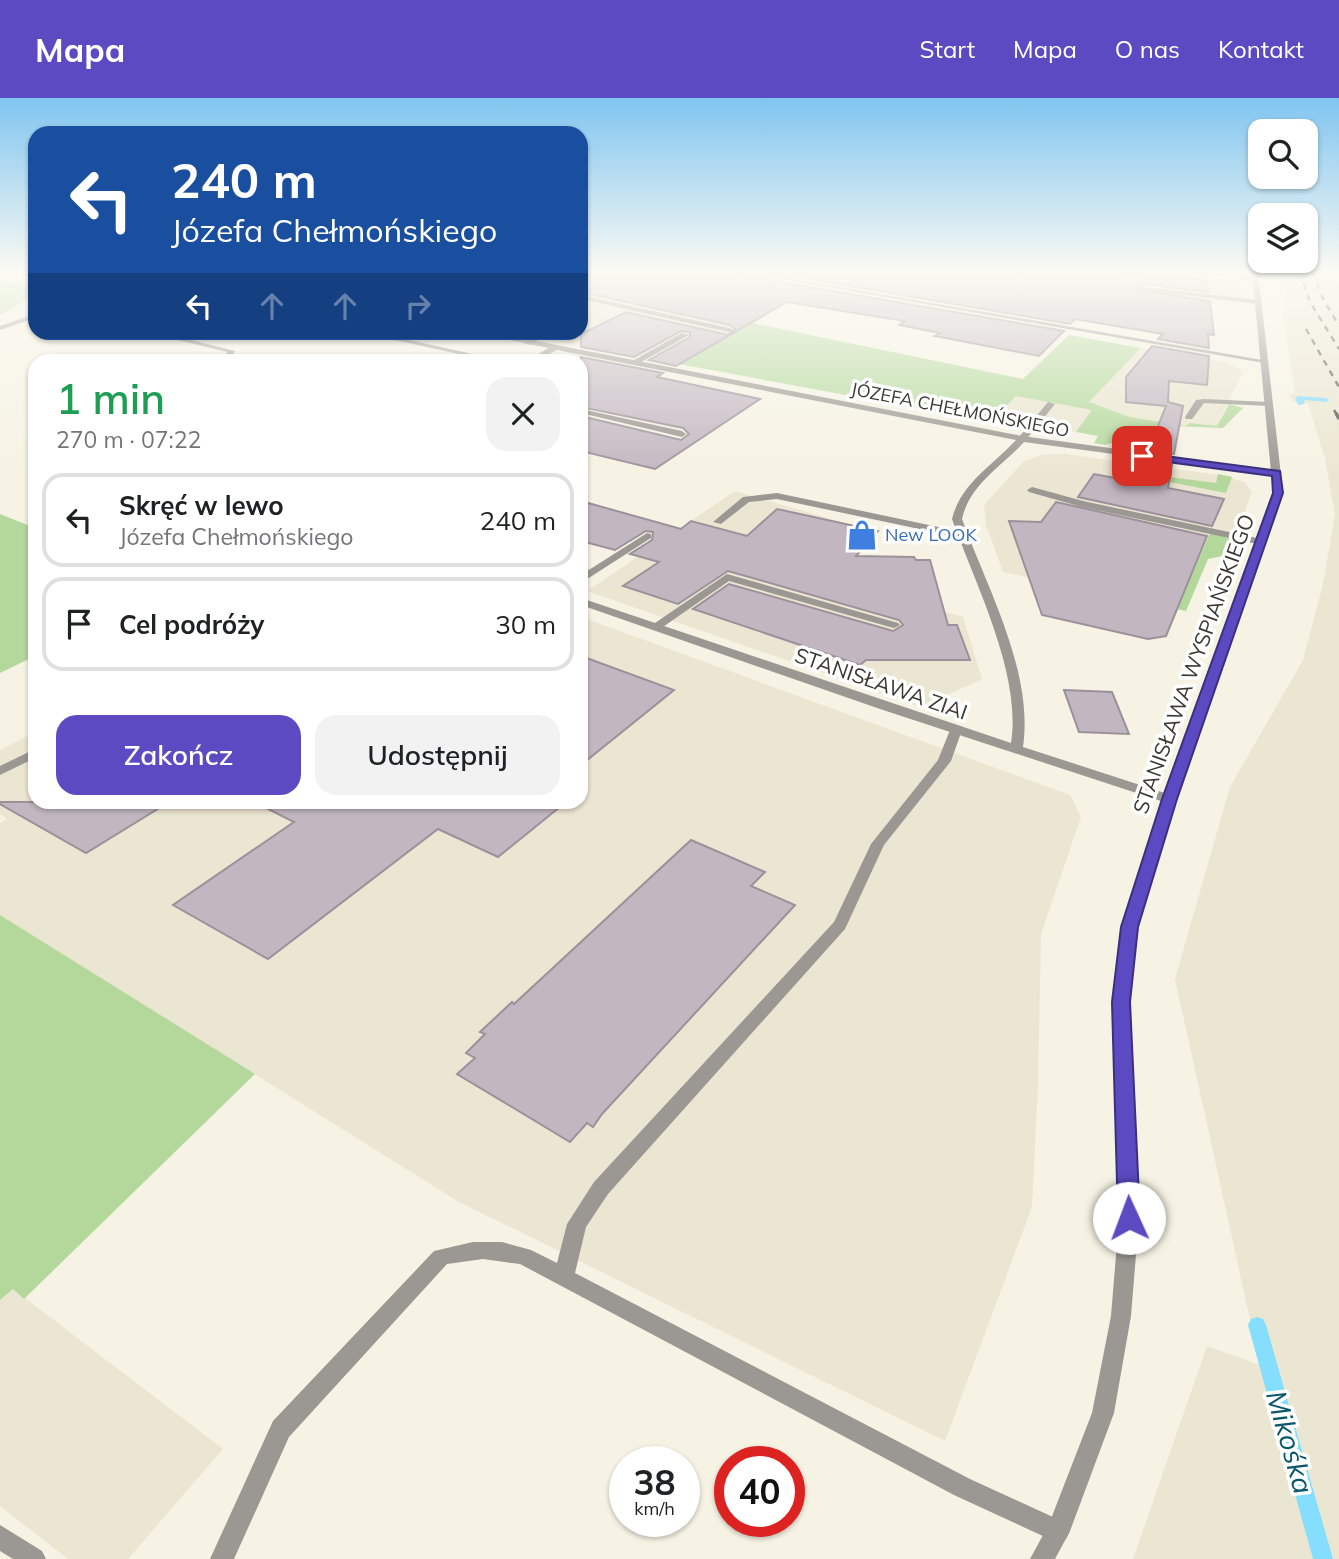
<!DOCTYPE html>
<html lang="pl">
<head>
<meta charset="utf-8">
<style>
  :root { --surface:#fff; --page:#f2f2f2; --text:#202124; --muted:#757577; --line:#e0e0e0; --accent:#5c4ac2 }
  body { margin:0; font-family:Mulish,sans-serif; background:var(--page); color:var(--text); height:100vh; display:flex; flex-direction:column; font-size:26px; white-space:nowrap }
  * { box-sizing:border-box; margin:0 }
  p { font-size:23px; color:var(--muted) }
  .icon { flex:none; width:38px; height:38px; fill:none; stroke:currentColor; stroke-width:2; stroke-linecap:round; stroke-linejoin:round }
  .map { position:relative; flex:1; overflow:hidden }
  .sheet { position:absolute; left:28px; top:256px; width:560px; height:455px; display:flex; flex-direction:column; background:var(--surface); border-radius:21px; box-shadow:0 2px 5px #0004 }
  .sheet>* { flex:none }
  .top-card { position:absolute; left:28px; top:28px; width:560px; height:214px; border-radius:21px; box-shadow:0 2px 5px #0004; background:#1a4fa0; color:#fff; overflow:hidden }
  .buttons { position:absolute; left:1248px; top:21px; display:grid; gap:14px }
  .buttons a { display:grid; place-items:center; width:70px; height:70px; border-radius:14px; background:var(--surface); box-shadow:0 2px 5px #0004; font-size:35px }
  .speed { position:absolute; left:609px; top:1348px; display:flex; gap:14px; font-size:35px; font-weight:700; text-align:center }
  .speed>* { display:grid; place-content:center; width:91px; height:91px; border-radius:50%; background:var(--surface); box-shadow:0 2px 5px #0004; line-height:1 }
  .speed small { font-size:18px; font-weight:400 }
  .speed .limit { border:10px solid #d22; background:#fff; color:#111 }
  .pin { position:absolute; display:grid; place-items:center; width:60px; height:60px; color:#fff; margin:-30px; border-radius:14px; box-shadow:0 4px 10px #0006 }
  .me { position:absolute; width:77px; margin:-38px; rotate:358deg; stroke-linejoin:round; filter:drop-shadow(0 0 5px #0008) }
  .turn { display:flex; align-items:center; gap:24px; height:147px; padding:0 28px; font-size:32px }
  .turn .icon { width:91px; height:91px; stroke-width:2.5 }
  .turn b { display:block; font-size:49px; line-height:60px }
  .lanes { display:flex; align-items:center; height:66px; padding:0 28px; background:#0003; justify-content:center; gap:35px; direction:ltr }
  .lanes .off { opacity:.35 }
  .round { display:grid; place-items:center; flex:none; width:74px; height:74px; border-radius:21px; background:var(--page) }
  .headline { display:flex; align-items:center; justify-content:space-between; height:119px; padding:0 28px }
  h1 { font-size:42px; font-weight:600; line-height:52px; color:#1e9e55 }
  .cta { display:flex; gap:14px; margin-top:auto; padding:14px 28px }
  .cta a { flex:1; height:80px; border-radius:21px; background:var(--accent); color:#fff; font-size:28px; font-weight:600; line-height:80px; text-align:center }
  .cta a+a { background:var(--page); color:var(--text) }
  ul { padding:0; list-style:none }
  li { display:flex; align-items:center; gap:21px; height:94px; margin:0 14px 10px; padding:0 14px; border:4px solid var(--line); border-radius:21px }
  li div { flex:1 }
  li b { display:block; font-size:26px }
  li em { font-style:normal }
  header { display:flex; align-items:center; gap:42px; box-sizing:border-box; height:98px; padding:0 35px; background:var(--accent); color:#fff }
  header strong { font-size:33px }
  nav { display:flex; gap:38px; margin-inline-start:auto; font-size:24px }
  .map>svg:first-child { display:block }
</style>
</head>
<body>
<header>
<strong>Mapa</strong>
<nav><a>Start</a><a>Mapa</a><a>O nas</a><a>Kontakt</a></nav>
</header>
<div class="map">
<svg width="1339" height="1461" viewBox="0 0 1339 1461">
  <rect width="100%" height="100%" fill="#f6f3e4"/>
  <g fill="#ebe6d1">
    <path d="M 1120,174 L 1240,182 L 1242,206 L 1115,190 Z"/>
    <path d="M 1283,174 L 1339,174 L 1339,1461 L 1133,1461 L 1207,1248 L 1260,1267 L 1175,881 L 1230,689 L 1303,562 L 1323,486 L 1335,416 L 1325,360 L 1308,306 L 1292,304 L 1290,296 L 1295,295 L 1283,219 L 1286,194 Z"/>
    <path d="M 581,186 L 656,204 L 752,225 L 679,266 L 510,235 L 581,234 Z"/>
    <path d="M 1141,250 L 1226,264 L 1243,273 L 1217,328 L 1190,325 L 1185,328 L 1130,319 L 1089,304 Z"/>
    <path d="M 1016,297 L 1093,312 L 1076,334 L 991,324 Z"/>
    <path d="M 1065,356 L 1220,377 L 1244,384 L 1252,394 L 1235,441 L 1209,436 L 1177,511 L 1003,474 L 986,427 L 984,407 L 1024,363 L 1041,357 Z"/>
    <path d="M 735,393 L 858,429 L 814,476 L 963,519 L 982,581 L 921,609 L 587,493 Z"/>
    <path d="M 581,519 L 1070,697 L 1081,719 L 1041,836 L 1038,987 L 1032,1109 L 945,1343 L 459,1104 L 0,817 L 0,725 L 7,721 L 0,716 L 0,652 L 35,634 L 35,704 L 581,704 Z"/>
    <path d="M 13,1191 L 223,1351 L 128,1461 L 68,1461 L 0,1408 L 0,1202 Z"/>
  </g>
  <g fill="#b4d89c">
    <path d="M 0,182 L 35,188 L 35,197 L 0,217 Z"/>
    <path d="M 752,225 L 1023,281 L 1069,237 L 1141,250 L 1089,304 L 1130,319 L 1185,328 L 1190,325 L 1217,328 L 1229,306 L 1243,310 L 1223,330 L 1173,328 L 1105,347 L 1094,345 L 1098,338 L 1076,334 L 1092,312 L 1016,298 L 991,324 L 679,266 Z"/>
    <path d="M 1218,376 L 1232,379 L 1226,395 L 1143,379 L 1154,377 L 1216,385 Z"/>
    <path d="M 0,416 L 35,430 L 35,558 L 0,575 Z"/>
    <path d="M 1210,435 L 1238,443 L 1232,456 L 1208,461 L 1186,513 L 1177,511 Z"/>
    <path d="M 0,817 L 255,976 L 24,1201 L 13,1191 L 0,1202 Z"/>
  </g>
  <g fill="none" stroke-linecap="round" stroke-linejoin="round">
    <g fill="#85defd" fill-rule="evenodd">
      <path d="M 1299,298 L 1326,300 L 1330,302 L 1326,304 L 1304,302 L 1305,305 L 1301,307 L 1298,307 L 1295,300 Z"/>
      <path d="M 1257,1219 L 1263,1221 L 1266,1227 L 1333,1461 L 1313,1461 L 1248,1227 L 1251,1221 Z"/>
    </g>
  </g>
  <g fill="#c2b7c1" stroke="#9c919b" stroke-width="2">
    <path d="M 581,174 L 737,174 L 740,177 L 1064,233 L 1039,258 L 935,238 L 940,235 L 899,227 L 905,223 L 787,204 L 676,268 L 649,262 L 690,239 L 690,234 L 681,233 L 634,259 L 581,249 L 581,236 L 626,214 L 728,237 L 735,231 L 730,227 L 581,194 Z"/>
    <path d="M 769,174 L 1118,174 L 1206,182 L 1209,194 L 1144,186 L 1139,192 L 1210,203 L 1214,237 L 1208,236 L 1209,250 L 1158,241 L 1163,236 L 1075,221 L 1070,226 Z"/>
    <path d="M 1152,248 L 1209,258 L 1207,287 L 1169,283 L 1168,304 L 1183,308 L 1174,356 L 1148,353 L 1166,308 L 1126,304 L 1126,279 Z"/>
    <path d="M 581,259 L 663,275 L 657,279 L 760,301 L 655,371 L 581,353 L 581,318 L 681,342 L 689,336 L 683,330 L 581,309 Z"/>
    <path d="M 1144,363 L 1172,367 L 1168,390 L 1224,401 L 1212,428 L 1078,399 L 1094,376 L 1136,384 Z"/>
    <path d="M 581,403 L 681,431 L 691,423 L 747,438 L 777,411 L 878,433 L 856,458 L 914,459 L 916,462 L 930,462 L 948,527 L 957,527 L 970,562 L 866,562 L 860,567 L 693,511 L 729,486 L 893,533 L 903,527 L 899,522 L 728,473 L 678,506 L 623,488 L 659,464 L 630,456 L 652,442 L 653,434 L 646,433 L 615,452 L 581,443 Z"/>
    <path d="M 1056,404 L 1207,438 L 1166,538 L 1148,541 L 1042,517 L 1009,423 L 1041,424 Z"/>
    <path d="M 581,558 L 674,592 L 581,667 Z"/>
    <path d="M 1064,592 L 1112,594 L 1129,636 L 1079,634 Z"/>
    <path d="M 0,704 L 169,704 L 86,755 L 0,706 Z"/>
    <path d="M 254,704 L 324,704 L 335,709 L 343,704 L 566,704 L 498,759 L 438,731 L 268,861 L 173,807 L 294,724 Z"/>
    <path d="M 691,742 L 765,774 L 751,788 L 795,807 L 602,1016 L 593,1029 L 587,1025 L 570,1044 L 457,976 L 475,960 L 466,955 L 485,936 L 480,934 L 512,904 L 514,906 Z"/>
  </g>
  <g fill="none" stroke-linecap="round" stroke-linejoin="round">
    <g fill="#9b9792" fill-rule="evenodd">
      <path d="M 13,174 L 35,176 L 35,180 L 14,175 Z"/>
      <path d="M 1180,174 L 1209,174 L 1259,179 L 1256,181 L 1183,176 Z"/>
      <path d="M 1144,189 L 1259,202 L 1262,204 L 1259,206 L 1142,192 Z"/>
      <path d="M 581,197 L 729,230 L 733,232 L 729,234 L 581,201 Z"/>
      <path d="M 587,213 L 589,216 L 581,220 L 581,215 Z"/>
      <path d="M 35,216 L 35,220 L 0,232 L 0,228 Z"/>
      <path d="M 358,234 L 374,234 L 499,262 L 486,262 Z"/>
      <path d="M 542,234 L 551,234 L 530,247 L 523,245 Z"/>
      <path d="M 682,235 L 689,237 L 636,267 L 629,265 Z"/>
      <path d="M 1204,301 L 1269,304 L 1273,306 L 1269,308 L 1204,305 L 1192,321 L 1186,321 L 1185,319 L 1196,302 Z"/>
      <path d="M 1048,304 L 1055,306 L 1025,343 L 1019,343 L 1019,339 Z"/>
      <path d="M 581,311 L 682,333 L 686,336 L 682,339 L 581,315 Z"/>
      <path d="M 1032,389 L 1083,403 L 1262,441 L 1267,444 L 1262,447 L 1082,409 L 1029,394 L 1027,392 Z"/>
      <path d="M 777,395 L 962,434 L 967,437 L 962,440 L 777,401 L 749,404 L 721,426 L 713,424 L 743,399 Z"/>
      <path d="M 647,435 L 651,436 L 651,440 L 581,485 L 581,477 Z"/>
      <path d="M 727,476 L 898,525 L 900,527 L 894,530 L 890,529 L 729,483 L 660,531 L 652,531 L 652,527 Z"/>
      <path d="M 956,628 L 962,632 L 951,663 L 884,747 L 845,831 L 608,1096 L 586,1129 L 575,1175 L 970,1381 L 1066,1425 L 1070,1433 L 1066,1441 L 1058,1445 L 954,1397 L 520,1166 L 483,1161 L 447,1166 L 289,1339 L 234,1461 L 210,1461 L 273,1323 L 434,1153 L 473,1144 L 502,1144 L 531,1152 L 557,1165 L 567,1126 L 594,1084 L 834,824 L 871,746 L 938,662 L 950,632 Z"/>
      <path d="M 35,651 L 35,660 L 0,677 L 0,668 Z"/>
    </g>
    <g fill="#9b9792" fill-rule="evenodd">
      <path d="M 740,174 L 754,174 L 1268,263 L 1264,265 Z"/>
      <path d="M 145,234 L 160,234 L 235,253 L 230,262 L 224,262 L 227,254 Z"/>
      <path d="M 473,234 L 490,234 L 1022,338 L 1280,373 L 1282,375 L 1277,378 L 1024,344 C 1001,369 970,386 962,421 C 987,490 1034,574 1023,649 L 1174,698 L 1176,701 L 1174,704 L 1164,704 L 880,611 L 581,507 L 581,500 L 1011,645 C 1022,576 975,486 952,421 C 961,385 992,368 1016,342 L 557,252 L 537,262 L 529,262 L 548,250 Z"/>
      <path d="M 0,1427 L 42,1453 L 46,1461 L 13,1461 L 0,1453 Z"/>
    </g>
    <path fill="#9b9792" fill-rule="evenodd" d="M 1252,174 L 1258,174 L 1283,395 L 1176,701 L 1137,829 L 1129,904 L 1139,1120 L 1131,1218 L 1114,1315 L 1070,1433 L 1055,1461 L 1030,1461 L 1049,1426 L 1092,1315 L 1111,1218 L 1119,1120 L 1113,904 L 1121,829 L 1162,701 L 1273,395 Z"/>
    <g stroke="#514f48" stroke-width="2.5" stroke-dasharray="6 6" stroke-linecap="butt">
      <path d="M 1300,174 L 1310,204 L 1339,251"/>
      <path d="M 1313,174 L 1322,199 L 1339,228"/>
      <path d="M 1306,231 L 1339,289"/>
      <path d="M 1334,312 L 1337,317"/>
    </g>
    <path stroke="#514f48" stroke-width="3.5" stroke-dasharray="9 9" stroke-linecap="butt" d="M 1336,315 L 1339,321"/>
  </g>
  <linearGradient id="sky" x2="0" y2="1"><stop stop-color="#80c5f0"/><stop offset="0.46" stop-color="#fbfaf3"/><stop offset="1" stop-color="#fbfaf3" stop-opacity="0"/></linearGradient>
  <rect width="1339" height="378" fill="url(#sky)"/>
  <path fill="#5c4ac2" stroke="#3c307e" stroke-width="2" d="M 1142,355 L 1280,373 L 1283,395 L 1177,701 L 1138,829 L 1130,904 L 1140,1120 L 1136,1126 L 1129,1129 L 1121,1126 L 1118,1120 L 1112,904 L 1121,829 L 1162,701 L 1273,395 L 1272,378 L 1138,360 L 1137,358 Z"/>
  <defs>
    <g id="shop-bare" transform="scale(2.415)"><path d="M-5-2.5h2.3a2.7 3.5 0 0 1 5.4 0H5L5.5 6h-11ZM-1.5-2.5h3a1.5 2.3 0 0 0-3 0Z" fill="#3f7fe0" stroke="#fff" stroke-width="2.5" paint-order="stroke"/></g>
  </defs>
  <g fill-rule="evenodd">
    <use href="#shop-bare" x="862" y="437"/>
  </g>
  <g text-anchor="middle" stroke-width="7" stroke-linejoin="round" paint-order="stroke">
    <g font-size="18" fill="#3a3933" stroke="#fff">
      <text transform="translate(960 312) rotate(11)" y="6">JÓZEFA CHEŁMOŃSKIEGO</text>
    </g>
    <g font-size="18" fill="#366cbe" stroke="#fff" text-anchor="start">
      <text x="885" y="443">New LOOK</text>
    </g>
    <g font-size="21" fill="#3a3933" stroke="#fff">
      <text transform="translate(1194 566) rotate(-70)" y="7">STANISŁAWA WYSPIAŃSKIEGO</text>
      <text transform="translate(881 586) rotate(19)" y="7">STANISŁAWA ZIAI</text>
    </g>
    <g font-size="28" font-style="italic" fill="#09576b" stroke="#fff">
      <text transform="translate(1290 1344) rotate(74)" y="10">Mikośka</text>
    </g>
  </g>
</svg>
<div class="buttons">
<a><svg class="icon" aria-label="search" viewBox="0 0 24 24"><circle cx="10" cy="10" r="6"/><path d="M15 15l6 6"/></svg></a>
<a><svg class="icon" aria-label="layers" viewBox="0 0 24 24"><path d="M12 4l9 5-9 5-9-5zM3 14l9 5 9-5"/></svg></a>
</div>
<div class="speed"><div>38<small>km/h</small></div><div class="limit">40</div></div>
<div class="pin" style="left:1142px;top:358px;background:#d93025"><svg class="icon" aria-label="arrive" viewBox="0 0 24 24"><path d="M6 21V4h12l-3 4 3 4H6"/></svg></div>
<svg class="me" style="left:1129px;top:1120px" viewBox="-20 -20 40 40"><circle r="19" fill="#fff"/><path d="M0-13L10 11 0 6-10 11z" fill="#5c4ac2"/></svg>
<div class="top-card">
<div class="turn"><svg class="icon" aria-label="left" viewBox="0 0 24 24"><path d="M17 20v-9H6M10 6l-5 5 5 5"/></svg><div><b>240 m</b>Józefa Chełmońskiego</div></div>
<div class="lanes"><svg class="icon" aria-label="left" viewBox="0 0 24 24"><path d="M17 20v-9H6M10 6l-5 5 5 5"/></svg><svg class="icon off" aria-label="ahead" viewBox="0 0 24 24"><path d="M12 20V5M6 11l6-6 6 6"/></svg><svg class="icon off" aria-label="ahead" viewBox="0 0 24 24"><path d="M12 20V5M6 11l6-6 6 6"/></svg><svg class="icon off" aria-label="right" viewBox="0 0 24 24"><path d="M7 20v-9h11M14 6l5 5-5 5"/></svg></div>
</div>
<section class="sheet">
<div class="headline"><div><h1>1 min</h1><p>270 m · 07:22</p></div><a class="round"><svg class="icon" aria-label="close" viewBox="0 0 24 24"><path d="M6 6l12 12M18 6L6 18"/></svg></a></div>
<ul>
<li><svg class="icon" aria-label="left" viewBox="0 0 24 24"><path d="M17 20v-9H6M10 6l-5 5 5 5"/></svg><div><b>Skręć w lewo</b><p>Józefa Chełmońskiego</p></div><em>240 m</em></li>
<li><svg class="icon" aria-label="arrive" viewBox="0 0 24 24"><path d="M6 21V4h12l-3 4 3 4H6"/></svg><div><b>Cel podróży</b></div><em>30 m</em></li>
</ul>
<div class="cta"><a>Zakończ</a><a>Udostępnij</a></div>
</section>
</div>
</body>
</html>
